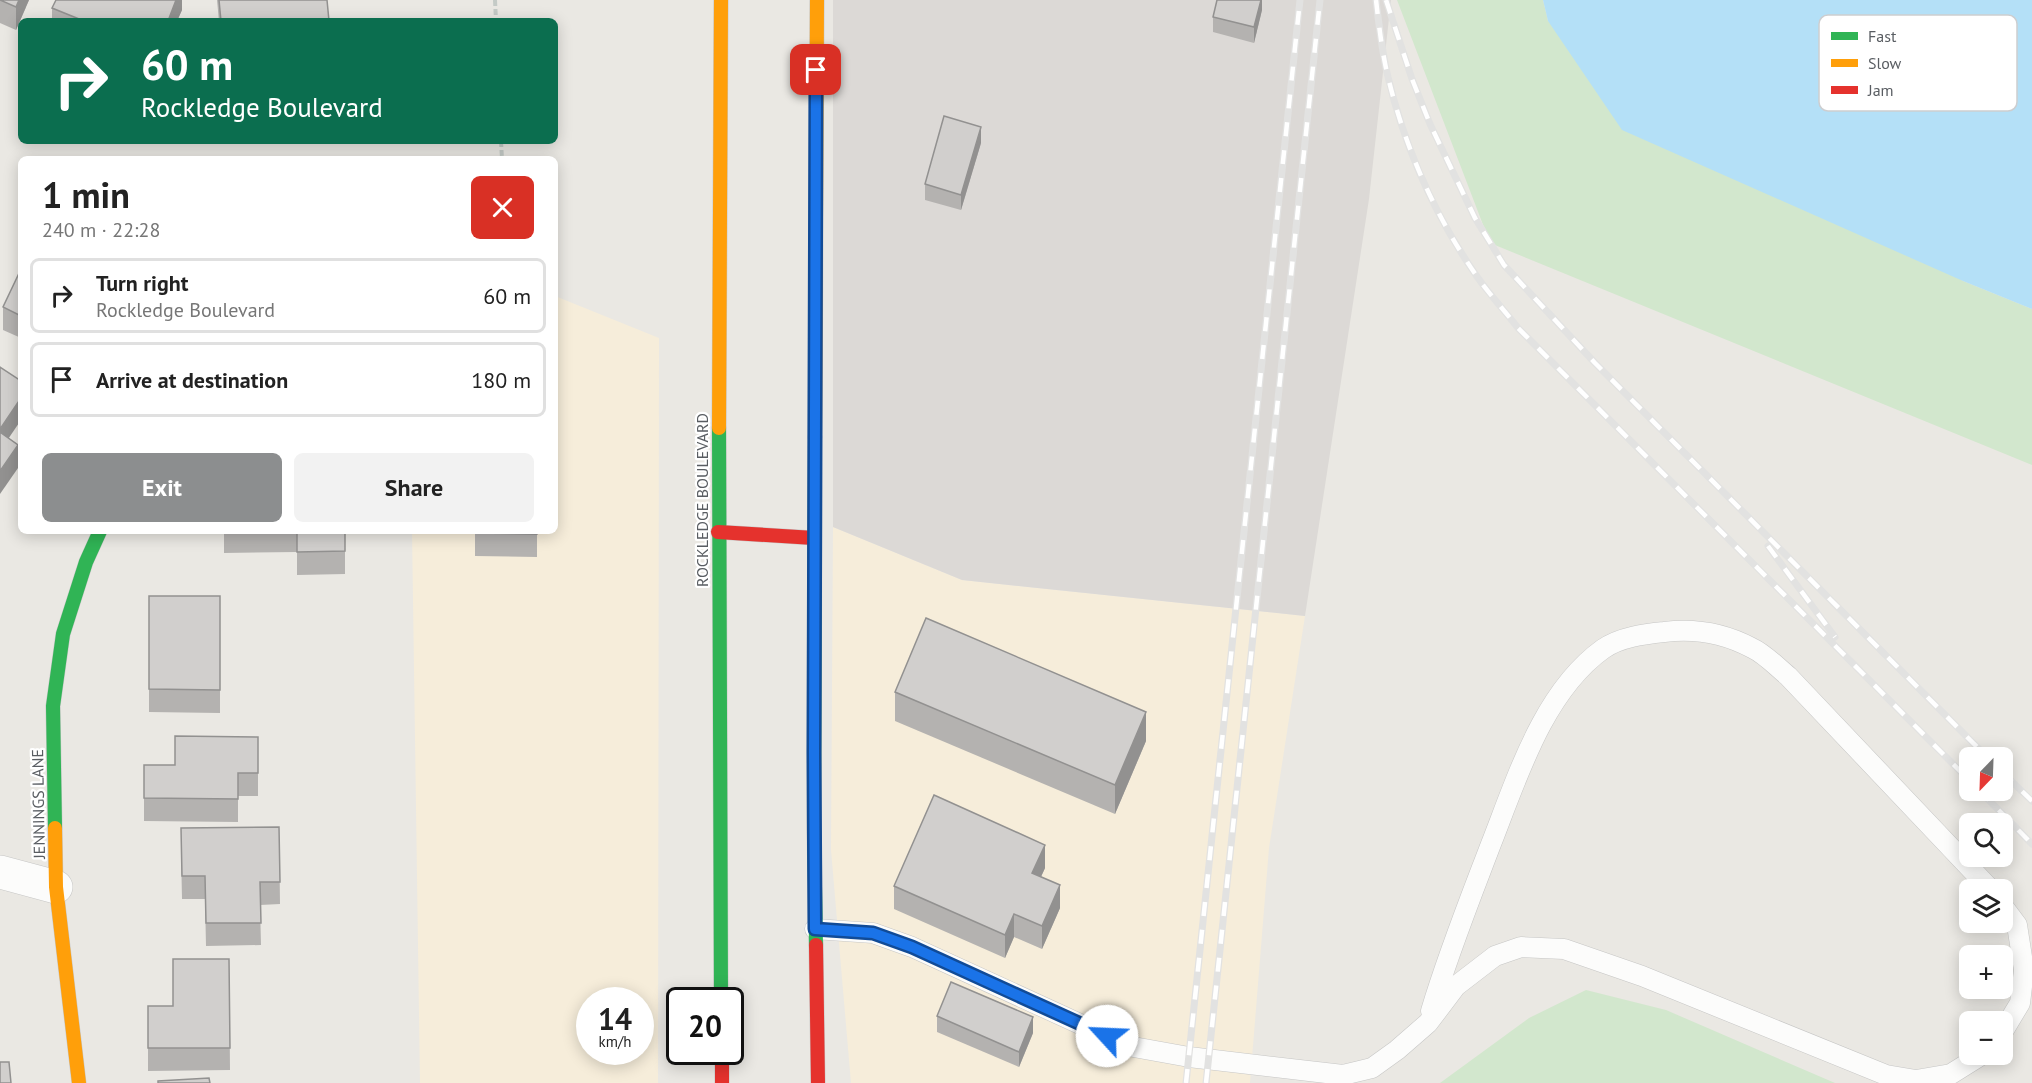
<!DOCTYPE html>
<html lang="en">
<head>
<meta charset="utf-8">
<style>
  :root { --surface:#fff; --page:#f2f2f2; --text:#222; --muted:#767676; --line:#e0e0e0; --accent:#8c8e8f }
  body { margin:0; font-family:"PT Sans",sans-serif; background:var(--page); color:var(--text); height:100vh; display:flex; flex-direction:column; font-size:22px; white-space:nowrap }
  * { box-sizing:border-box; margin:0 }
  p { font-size:20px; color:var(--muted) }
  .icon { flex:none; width:33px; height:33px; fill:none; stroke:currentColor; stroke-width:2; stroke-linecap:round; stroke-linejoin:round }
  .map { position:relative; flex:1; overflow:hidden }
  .side { position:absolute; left:18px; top:156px; width:540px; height:378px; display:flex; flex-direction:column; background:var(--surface); border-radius:9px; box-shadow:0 3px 15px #0003 }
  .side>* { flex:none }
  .banner { position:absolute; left:18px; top:18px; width:540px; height:126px; border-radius:9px; box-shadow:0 3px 15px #0003; background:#0b6e4f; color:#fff; overflow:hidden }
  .needle { width:39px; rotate:203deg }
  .buttons { position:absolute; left:1959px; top:747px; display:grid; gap:12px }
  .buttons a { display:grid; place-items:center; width:54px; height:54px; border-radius:9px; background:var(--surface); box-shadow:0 3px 15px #0003; font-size:30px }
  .speed { position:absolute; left:576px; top:987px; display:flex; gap:12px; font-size:30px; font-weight:700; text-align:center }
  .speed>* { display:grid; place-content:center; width:78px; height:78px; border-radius:50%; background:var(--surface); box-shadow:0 3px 15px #0003; line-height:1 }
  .speed small { font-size:15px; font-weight:400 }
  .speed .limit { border:3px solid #111; border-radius:9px; background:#fff; color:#111 }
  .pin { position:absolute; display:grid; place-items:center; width:51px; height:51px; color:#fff; margin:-26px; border-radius:12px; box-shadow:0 3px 9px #0006 }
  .me { position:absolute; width:66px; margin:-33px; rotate:295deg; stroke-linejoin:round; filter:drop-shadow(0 0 4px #0008) }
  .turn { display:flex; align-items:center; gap:21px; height:126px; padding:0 24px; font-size:27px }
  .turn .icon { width:78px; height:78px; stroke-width:2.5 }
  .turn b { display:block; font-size:42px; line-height:51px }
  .round { display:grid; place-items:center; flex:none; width:63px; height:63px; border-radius:9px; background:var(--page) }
  .headline { display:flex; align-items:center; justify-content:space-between; height:102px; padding:0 24px }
  h1 { font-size:36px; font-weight:700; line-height:45px }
  .cta { display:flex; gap:12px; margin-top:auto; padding:12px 24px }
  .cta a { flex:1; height:69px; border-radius:9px; background:var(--accent); color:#fff; font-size:24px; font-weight:700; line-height:69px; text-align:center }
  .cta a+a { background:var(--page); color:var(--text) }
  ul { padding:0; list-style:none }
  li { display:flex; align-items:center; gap:18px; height:75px; margin:0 12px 9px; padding:0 12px; border:3px solid var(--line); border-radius:9px }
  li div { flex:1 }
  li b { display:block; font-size:22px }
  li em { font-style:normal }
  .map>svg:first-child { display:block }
</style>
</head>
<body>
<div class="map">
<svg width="2032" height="1083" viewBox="0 0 2032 1083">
  <rect width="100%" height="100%" fill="#eae8e3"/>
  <g fill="#f6edda" fill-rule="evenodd">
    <path d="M 555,296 L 659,338 L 658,1083 L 420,1083 L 412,531 L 555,531 ZM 590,1000 L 640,1000 L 640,1052 L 590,1052 Z"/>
    <path d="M 833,527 L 962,580 L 1305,616 L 1269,848 L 1250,1083 L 851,1083 L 831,850 Z"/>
  </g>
  <path fill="#dcd9d6" d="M 833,0 L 1391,0 L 1369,199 L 1305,616 L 962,580 L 833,527 Z"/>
  <g fill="#d2e7cd">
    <path d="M 1397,0 L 1543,0 L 1548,21 L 1963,281 L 2032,309 L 2032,465 L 1490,243 Z"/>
    <path d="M 1586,990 L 1666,1010 L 1835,1083 L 1440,1083 L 1529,1018 Z"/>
  </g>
  <path fill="#b4e0f7" d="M 1543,0 L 2032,0 L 2032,309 L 1963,281 L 1622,130 L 1548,21 Z"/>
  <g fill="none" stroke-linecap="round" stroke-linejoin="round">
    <g stroke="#c6c6c5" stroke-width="21">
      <g id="lane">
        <path d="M 2002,905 L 2017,925 L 2024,970 L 2020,1003 L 2002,1033"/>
        <path d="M 815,929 L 873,933 L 912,947 L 1128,1046 L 1189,1057 L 1343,1075 L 1372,1068 L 1397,1050 L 1428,1023 L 1456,986 L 1495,956 L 1521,947 L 1564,949 L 1642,976 L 1886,1075 L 1916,1080 L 1951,1074 L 1983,1054"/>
        <path d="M 1431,1011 C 1448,954 1470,899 1491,844 C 1517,778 1543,692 1603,649 C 1620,637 1645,634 1664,632 C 1695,628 1724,633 1752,648 C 1765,654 1777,667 1788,676 L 1991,890"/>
      </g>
    </g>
    <g stroke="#c6c6c5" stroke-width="34">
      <path id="street" d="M 0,872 L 56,887"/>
    </g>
    <g stroke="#c7c7c7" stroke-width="15">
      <g id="fast">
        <path d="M 719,428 L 721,1000"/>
        <path d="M 815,437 L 814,827 L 816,945"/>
        <path d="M 55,828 L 53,706 L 63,634 L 86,562 L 100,531"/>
      </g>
    </g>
    <g stroke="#c7c7c7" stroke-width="15">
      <g id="slow">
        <path d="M 719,428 L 721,0"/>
        <path d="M 815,437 L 817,0"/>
        <path d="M 55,828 L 56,887 L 79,1083"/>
      </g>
    </g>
    <g stroke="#c7c7c7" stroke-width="15">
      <g id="jam">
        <path d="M 718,532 L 814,538"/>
        <path d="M 816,945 L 818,1083"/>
        <path d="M 722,1052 L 722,1083"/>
      </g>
    </g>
    <g stroke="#c4cac6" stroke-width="4" stroke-dasharray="6 3" stroke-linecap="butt">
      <path d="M 495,0 L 496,21"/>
      <path d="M 501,141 L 502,159"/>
    </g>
    <use href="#lane" stroke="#fcfcfb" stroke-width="20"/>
    <use href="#street" stroke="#fcfcfb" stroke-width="33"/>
    <use href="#fast" stroke="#30b455" stroke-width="14"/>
    <use href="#slow" stroke="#ff9f0a" stroke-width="14"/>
    <use href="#jam" stroke="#e5322d" stroke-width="14"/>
    <g stroke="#e2e2e1" stroke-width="7">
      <g id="rail">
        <path d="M 1376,0 C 1379,26 1382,52 1388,77 C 1405,148 1436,218 1478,278 C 1490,295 1505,311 1518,328 L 1970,781"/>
        <path d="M 1386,0 L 1412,79 L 1430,124 L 1475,218 L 1504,265 L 1595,363 L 1988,758"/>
        <path d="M 1768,546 L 1835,637"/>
        <path d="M 2002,772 L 2032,801"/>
        <path d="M 1979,790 L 2032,844"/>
        <path d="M 1186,1083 L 1300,0"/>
        <path d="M 1206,1083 L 1320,0"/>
      </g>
    </g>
    <use href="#rail" stroke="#fff" stroke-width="4.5" stroke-dasharray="14" stroke-linecap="butt"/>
  </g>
  <g fill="#b4b2b0">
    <path d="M 0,0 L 29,0 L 16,30 L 0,23 Z"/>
    <path d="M 182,0 L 182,10 L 177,21 L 52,21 L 52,8 Z"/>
    <path d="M 217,0 L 327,0 L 329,21 L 219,21 Z"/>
    <path d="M 1262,0 L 1262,10 L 1254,43 L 1213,32 L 1213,17 Z"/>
    <path d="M 981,143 L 961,210 L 925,200 L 925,184 Z"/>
    <path d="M 21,269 L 21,338 L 3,330 L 3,307 Z"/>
    <path d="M 224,531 L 345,531 L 345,574 L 297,575 L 297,552 L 224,553 Z"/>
    <path d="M 475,531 L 537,531 L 537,557 L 475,556 Z"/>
    <path d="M 149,596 L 220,596 L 220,713 L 149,712 Z"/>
    <path d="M 895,692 L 1146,741 L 1115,814 L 895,721 Z"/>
    <path d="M 258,737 L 258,796 L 238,796 L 238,822 L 144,821 L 144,765 L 175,765 Z"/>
    <path d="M 279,827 L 280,904 L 260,905 L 261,945 L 206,946 L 205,899 L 182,899 L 181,851 Z"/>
    <path d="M 1045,868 L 1041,877 L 1060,908 L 1042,949 L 1014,937 L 1005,958 L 894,909 L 894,886 Z"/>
    <path d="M 229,959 L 230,1070 L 148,1071 L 148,1006 L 173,1006 Z"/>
    <path d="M 937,1016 L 1033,1033 L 1019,1067 L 937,1032 Z"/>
  </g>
  <g fill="#929190">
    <path d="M 19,0 L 29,0 L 16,30 L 16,7 Z"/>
    <path d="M 176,0 L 182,0 L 182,10 L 177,21 L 168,21 Z"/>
    <path d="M 1261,0 L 1262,0 L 1262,10 L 1254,43 L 1254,27 Z"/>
    <path d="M 981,127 L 981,143 L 961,210 L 961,195 Z"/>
    <path d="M 21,398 L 21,420 L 0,451 L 0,429 Z"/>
    <path d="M 18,445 L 18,468 L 0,494 L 0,471 Z"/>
    <path d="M 1146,712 L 1146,741 L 1115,814 L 1115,785 Z"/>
    <path d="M 1045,845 L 1045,868 L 1032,896 L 1032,873 Z"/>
    <path d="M 1060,885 L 1060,908 L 1042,949 L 1042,926 Z"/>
    <path d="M 1014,914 L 1014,937 L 1005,958 L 1005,935 Z"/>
    <path d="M 1033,1017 L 1033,1033 L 1019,1067 L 1019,1052 Z"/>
  </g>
  <g fill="#d1cfcd" stroke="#929190" stroke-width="1.5">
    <path d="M 0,0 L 19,0 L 16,7 Z"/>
    <path d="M 56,0 L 176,0 L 168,21 L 84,21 L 52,8 Z"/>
    <path d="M 219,0 L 327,0 L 329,21 L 221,21 Z"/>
    <path d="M 1217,0 L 1261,0 L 1254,27 L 1213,17 Z"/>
    <path d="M 944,116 L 981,127 L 961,195 L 925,184 Z"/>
    <path d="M 21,269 L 21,316 L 3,307 Z"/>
    <path d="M 0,367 L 21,381 L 21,398 L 0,429 Z"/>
    <path d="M 0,432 L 18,445 L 0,471 Z"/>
    <path d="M 297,531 L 345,531 L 345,551 L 297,552 Z"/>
    <path d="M 475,531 L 537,531 L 537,534 L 475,533 Z"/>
    <path d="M 149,596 L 220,596 L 220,690 L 149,689 Z"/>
    <path d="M 926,618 L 1146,712 L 1115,785 L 895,692 Z"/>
    <path d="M 175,736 L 258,737 L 258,773 L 238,773 L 238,799 L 144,798 L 144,765 L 175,765 Z"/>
    <path d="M 934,795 L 1045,845 L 1032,873 L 1060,885 L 1042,926 L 1014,914 L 1005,935 L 894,886 Z"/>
    <path d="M 279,827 L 280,882 L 260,882 L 261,923 L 206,923 L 205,876 L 182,876 L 181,828 Z"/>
    <path d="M 173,959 L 229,959 L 230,1048 L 148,1048 L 148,1006 L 173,1006 Z"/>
    <path d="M 951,982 L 1033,1017 L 1019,1052 L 937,1016 Z"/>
    <path d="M 0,1062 L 9,1062 L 11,1083 L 0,1083 Z"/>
    <path d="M 209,1078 L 210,1083 L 158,1083 L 158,1081 Z"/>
  </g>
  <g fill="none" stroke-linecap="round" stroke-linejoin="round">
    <g stroke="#114b97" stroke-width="15">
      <path id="route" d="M 816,70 L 814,752 L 815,929 L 873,933 L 912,947 L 1107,1036"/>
    </g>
    <use href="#route" stroke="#1a73e8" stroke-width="10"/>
  </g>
  <g text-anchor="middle" stroke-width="4.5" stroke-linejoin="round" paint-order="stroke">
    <g font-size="16" fill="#595d62" stroke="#fff">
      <text transform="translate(702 500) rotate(-90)" y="6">ROCKLEDGE BOULEVARD</text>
      <text transform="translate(38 804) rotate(-91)" y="6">JENNINGS LANE</text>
    </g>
  </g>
  <rect x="1819" y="15" width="198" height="96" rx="9" fill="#fff" stroke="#cdced0" stroke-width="1.5"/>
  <rect x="1831" y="32" width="27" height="8" fill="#30b455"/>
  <rect x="1831" y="59" width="27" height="8" fill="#ff9f0a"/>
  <rect x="1831" y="86" width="27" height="8" fill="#e5322d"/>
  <g font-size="16" fill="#595d62">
    <text x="1868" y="42">Fast</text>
    <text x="1868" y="69">Slow</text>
    <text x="1868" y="96">Jam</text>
  </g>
</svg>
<div class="buttons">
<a><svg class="needle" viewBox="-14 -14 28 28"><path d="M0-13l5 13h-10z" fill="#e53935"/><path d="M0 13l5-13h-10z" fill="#767676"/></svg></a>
<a><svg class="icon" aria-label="search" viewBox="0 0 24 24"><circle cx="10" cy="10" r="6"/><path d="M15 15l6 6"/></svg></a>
<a><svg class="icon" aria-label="layers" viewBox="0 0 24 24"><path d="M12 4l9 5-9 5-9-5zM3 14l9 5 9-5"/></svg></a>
<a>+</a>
<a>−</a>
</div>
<div class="speed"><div>14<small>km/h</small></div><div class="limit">20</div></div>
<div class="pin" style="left:816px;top:70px;background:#d93025"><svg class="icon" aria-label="arrive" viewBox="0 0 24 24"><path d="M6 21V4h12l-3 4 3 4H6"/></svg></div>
<svg class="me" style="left:1107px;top:1036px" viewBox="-20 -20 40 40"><circle r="19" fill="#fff"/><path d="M0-13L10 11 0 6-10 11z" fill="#1a73e8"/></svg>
<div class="banner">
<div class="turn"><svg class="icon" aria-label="right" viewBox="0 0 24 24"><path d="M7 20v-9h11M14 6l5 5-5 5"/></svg><div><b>60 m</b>Rockledge Boulevard</div></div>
</div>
<section class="side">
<div class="headline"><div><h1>1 min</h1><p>240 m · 22:28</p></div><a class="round" style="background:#d93025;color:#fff"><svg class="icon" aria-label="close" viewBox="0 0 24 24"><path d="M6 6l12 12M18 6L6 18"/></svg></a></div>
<ul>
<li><svg class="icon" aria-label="right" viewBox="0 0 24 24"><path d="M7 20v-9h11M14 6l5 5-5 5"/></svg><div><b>Turn right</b><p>Rockledge Boulevard</p></div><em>60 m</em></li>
<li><svg class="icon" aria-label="arrive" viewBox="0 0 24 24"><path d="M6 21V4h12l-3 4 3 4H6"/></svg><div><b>Arrive at destination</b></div><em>180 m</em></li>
</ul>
<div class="cta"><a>Exit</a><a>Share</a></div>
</section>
</div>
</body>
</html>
